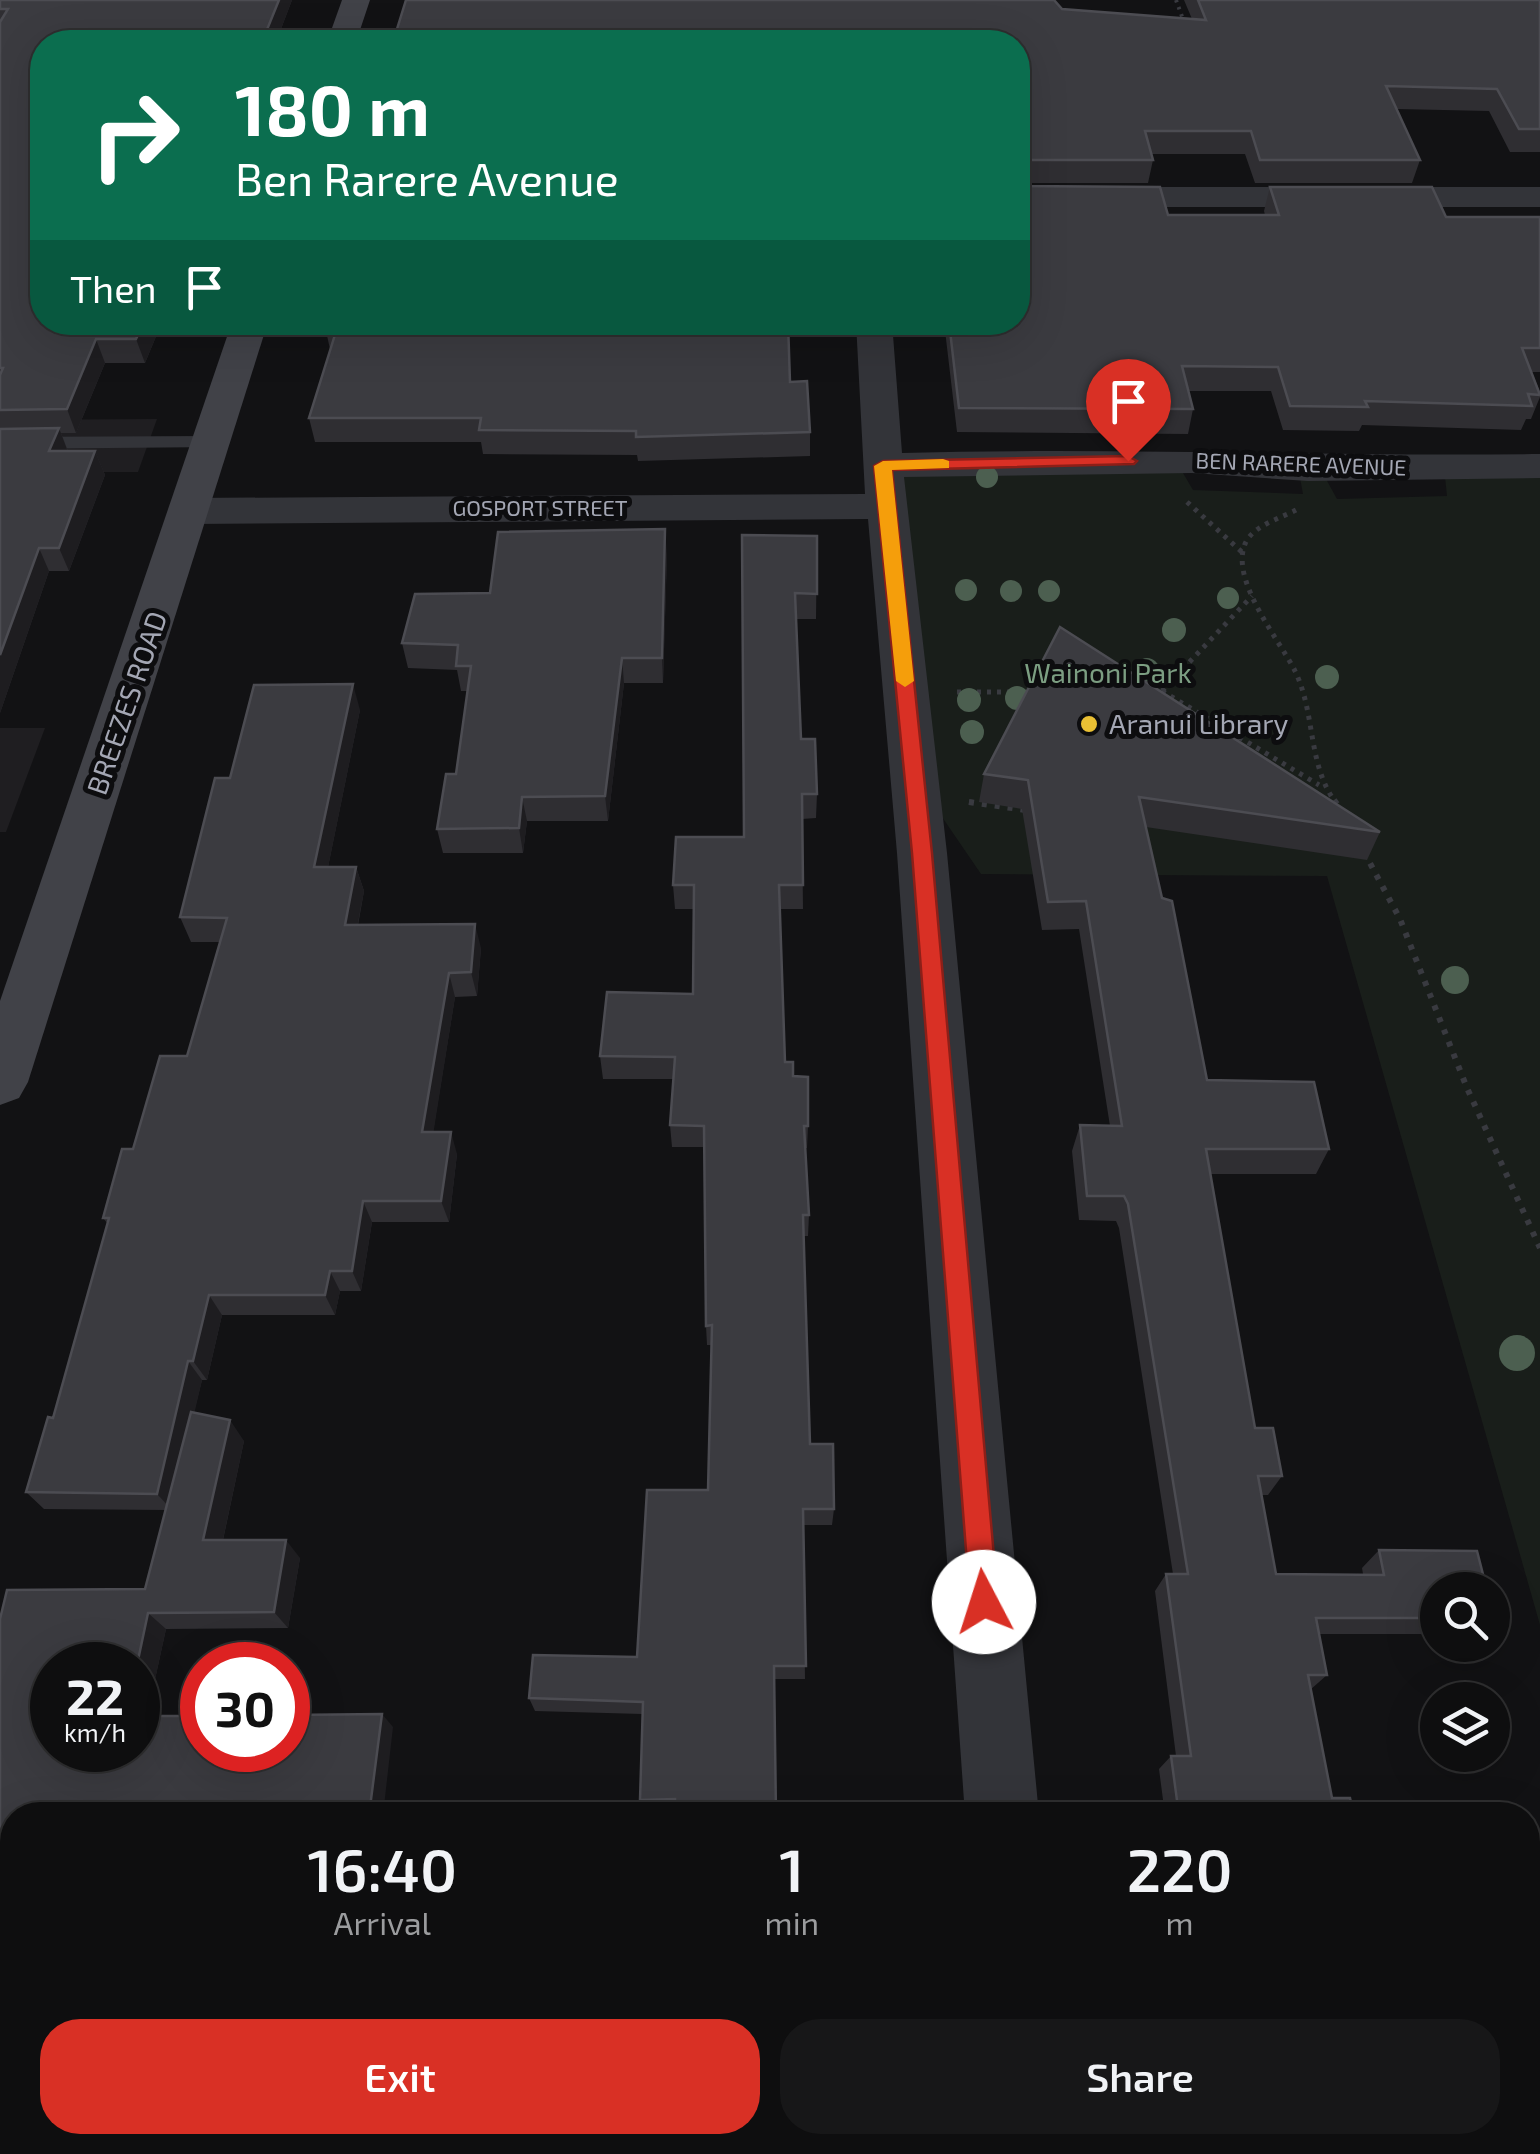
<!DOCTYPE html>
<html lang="en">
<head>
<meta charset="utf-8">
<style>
  :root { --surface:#0e0e0f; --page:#171718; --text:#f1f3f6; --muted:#9b9c9e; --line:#2e2e2f; --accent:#d93025 }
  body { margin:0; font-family:"Exo 2",sans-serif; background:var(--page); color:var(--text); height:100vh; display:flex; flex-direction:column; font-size:38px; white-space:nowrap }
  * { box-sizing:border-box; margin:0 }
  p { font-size:32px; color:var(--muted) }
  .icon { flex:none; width:55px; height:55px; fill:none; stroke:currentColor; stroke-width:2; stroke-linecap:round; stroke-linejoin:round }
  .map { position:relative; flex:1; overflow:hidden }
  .details { position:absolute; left:0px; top:1802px; width:1540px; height:352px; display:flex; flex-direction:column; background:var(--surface); border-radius:40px 40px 0 0; box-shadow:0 10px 40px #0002,0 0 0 2px var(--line) }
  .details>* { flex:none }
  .guide { position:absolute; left:30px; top:30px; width:1000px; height:305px; border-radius:40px; box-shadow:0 10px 40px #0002,0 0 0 2px var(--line); background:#0b6e4f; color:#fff; overflow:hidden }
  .controls { position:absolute; left:1420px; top:1572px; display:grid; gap:20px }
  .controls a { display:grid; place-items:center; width:90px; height:90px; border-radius:50%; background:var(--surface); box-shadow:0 10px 40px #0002,0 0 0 2px var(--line); font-size:50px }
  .speed { position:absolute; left:30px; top:1642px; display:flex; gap:20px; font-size:50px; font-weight:700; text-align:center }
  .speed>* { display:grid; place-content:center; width:130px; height:130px; border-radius:50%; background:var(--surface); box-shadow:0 10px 40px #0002,0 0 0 2px var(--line); line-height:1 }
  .speed small { font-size:25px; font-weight:400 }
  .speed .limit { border:15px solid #d22; background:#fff; color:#111 }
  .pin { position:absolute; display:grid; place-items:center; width:85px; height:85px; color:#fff; margin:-102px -42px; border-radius:50% 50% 50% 0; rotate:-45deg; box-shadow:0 0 10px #0007 }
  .pin .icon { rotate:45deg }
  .me { position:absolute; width:110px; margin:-55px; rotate:355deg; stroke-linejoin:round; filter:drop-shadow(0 0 8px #0008) }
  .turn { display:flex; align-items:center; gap:35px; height:210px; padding:0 40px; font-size:45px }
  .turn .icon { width:130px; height:130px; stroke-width:2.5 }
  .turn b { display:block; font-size:70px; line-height:85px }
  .then { display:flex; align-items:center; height:95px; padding:0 40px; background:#0003; gap:20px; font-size:38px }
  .eta { display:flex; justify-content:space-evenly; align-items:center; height:170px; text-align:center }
  .eta b { font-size:60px; font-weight:600; line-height:70px }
  .primary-button { display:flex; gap:20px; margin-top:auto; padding:20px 40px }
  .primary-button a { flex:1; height:115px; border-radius:40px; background:var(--accent); color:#fff; font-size:40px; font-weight:600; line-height:115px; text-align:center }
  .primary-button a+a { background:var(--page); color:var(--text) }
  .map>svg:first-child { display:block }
</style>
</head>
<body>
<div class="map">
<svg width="1540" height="2154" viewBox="0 0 1540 2154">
  <rect width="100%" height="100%" fill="#121214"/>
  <g fill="#1f1e21">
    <path d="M 157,419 L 138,472 L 0,472 L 0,420 Z"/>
    <path d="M 0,728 L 45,728 L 6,832 L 0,832 Z"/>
  </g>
  <path fill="#191e1a" d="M 1167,461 L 1183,473 L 1193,490 L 1303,494 L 1300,478 L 1326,479 L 1337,499 L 1447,496 L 1445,477 L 1540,466 L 1540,1625 L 1327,876 L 981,874 L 914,776 L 883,466 Z"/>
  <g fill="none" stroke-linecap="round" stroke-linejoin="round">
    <path stroke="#393a40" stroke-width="4" stroke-dasharray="2.5 5" stroke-linecap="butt" d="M 1176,0 L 1184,22"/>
    <g stroke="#393a40" stroke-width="5" stroke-dasharray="4 6" stroke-linecap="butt">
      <path d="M 1187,502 L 1244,554"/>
      <path d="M 1296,510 C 1281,518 1252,526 1245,544 C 1230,581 1279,639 1295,671 C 1316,714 1307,764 1336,803"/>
      <path d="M 1152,691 L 1162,691 L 1319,785"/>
      <path d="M 1162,691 L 1252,596"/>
      <path d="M 957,692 L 1035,692"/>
      <path d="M 969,802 L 976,803"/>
    </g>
    <g stroke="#393a40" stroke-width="6" stroke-dasharray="5 8" stroke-linecap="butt">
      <path d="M 1334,800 L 1339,807"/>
      <path d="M 969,802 L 1026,810"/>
      <path d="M 1364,852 L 1400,919 L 1467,1088 L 1540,1248"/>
    </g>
    <path fill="#333439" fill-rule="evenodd" d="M 211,436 L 222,442 L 219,447 L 0,449 L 0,437 Z"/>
    <g fill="#333439" fill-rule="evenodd">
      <rect x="1018" y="187" width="522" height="20"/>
      <path d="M 856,322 L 892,322 L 902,453 C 1115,447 1327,457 1540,454 L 1540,478 L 1308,481 L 1192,473 L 904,477 L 947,853 L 1039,1815 L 965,1815 L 897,853 L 868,519 L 191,524 L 176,520 L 170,511 L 176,502 L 191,498 L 865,494 Z"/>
      <path d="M 1001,2142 L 1082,2142 L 1084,2154 L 1002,2154 Z"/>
    </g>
    <g fill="#414248" fill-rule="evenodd">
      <path d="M 342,0 L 370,0 L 356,42 L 327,42 Z"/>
      <path d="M 232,322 L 268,322 L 28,1082 L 19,1098 L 0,1105 L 0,1001 Z"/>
    </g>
  </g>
  <g fill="#4c5f50">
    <circle cx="987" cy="477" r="11"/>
    <circle cx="966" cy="590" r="11"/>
    <circle cx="1011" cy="591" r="11"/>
    <circle cx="1049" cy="591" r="11"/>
    <circle cx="1228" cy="598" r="11"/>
    <circle cx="1174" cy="630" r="12"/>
    <circle cx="1147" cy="670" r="12"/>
    <circle cx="1327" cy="677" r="12"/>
    <circle cx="1017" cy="698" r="12"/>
    <circle cx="969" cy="700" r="12"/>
    <circle cx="972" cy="732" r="12"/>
    <circle cx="1455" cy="980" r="14"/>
    <circle cx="1517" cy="1353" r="18"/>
  </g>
  <g fill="#2f2e32">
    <path d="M 0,0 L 292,0 L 276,42 L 42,322 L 162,322 L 145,363 L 105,363 L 76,433 L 61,433 L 68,451 L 95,451 L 105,475 L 69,571 L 49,571 L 0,713 Z"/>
    <path d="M 1184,0 L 1540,0 L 1540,152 L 1510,152 L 1489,111 L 1397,109 L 1420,160 L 1412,183 L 1255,183 L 1245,154 L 1151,154 L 1153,160 L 1148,183 L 1019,183 L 1018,186 L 1168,215 L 1265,215 L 1264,211 L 1270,187 L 1446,217 L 1540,217 L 1540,372 L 1532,372 L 1540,392 L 1540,397 L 1531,419 L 1526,419 L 1521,430 L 1362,425 L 1359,431 L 1283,430 L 1271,391 L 1188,391 L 1193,409 L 1188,434 L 957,432 L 944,322 L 1018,322 L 1018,42 L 1062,9 L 1192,19 Z"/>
    <path d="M 324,322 L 790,382 L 810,432 L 810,456 L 638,461 L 637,455 L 483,454 L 481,442 L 315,442 L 309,418 L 330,349 Z"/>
    <path d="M 742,535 L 817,536 L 816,619 L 796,619 L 801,739 L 817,794 L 816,818 L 802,819 L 803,909 L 780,909 L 785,1062 L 793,1076 L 808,1126 L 807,1148 L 805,1148 L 809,1215 L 808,1236 L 804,1236 L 810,1444 L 834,1509 L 832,1525 L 803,1525 L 805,1679 L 774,1679 L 675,1809 L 643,1810 L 640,1800 L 642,1714 L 535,1711 L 529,1698 L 637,1657 L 708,1490 L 712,1345 L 707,1345 L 706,1326 L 704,1147 L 672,1147 L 670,1125 L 673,1079 L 603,1079 L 600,1056 L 693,994 L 694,909 L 675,909 L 673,885 L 744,837 Z"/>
    <path d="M 667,554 L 663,683 L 624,683 L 608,821 L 527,821 L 523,853 L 443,853 L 437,829 L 456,774 L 468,691 L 461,691 L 457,670 L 408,668 L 402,643 L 490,593 Z"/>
    <path d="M 360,710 L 328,867 L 356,867 L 364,891 L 358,925 L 481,948 L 477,996 L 455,997 L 433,1132 L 457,1154 L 449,1222 L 372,1222 L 361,1291 L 340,1291 L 335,1315 L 222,1315 L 207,1380 L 202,1380 L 194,1412 L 244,1441 L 223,1540 L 300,1558 L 288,1628 L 166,1629 L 147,1716 L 393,1727 L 12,1815 L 12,1863 L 0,1863 L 0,1619 L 145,1589 L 166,1510 L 44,1509 L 26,1492 L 53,1418 L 108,1224 L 103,1218 L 133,1149 L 187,1056 L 220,942 L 191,942 L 180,917 L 230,778 Z"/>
    <path d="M 984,774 L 1380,832 L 1367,860 L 1146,827 L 1162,898 L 1207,1080 L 1329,1149 L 1316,1174 L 1210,1174 L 1255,1428 L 1282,1476 L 1268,1495 L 1261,1495 L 1276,1574 L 1363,1574 L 1362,1568 L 1379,1550 L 1438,1590 L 1438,1634 L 1319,1634 L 1327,1675 L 1310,1690 L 1332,1798 L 1354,1815 L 1165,1815 L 1159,1769 L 1171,1756 L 1176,1756 L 1155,1591 L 1166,1574 L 1173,1574 L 1119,1228 L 1116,1221 L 1079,1220 L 1072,1151 L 1080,1125 L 1110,1126 L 1079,929 L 1042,930 L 1022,809 L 979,802 Z"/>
    <path d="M 1253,2142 L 1409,2142 L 1412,2154 L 1255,2154 Z"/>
  </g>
  <g fill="#1e1d20">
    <path d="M 279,0 L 292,0 L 276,42 L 262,42 Z"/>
    <path d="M 144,322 L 162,322 L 145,363 L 136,339 Z"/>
    <path d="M 96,339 L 105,363 L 76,433 L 67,409 Z"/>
    <path d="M 59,428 L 68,452 L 49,451 Z"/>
    <path d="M 95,451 L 105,475 L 69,571 L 59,548 Z"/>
    <path d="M 665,529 L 667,554 L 663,683 L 662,658 Z"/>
    <path d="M 39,548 L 49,571 L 0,713 L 0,655 Z"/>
    <path d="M 622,658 L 624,683 L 608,821 L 605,796 Z"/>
    <path d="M 353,684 L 360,710 L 323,892 L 314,867 Z"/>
    <path d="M 522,797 L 527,821 L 523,853 L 519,828 Z"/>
    <path d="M 356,867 L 364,891 L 353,949 L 345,925 Z"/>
    <path d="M 475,924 L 481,948 L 477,996 L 471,972 Z"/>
    <path d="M 449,973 L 455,997 L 430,1154 L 422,1132 Z"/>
    <path d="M 451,1132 L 457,1154 L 449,1222 L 441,1201 Z"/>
    <path d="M 363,1201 L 372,1222 L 361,1291 L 352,1271 Z"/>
    <path d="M 330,1271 L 340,1291 L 335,1315 L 325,1295 Z"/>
    <path d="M 209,1295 L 222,1315 L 207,1380 L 193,1361 Z"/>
    <path d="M 188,1361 L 202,1380 L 172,1510 L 157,1494 Z"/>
    <path d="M 230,1420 L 244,1441 L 219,1558 L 203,1540 Z"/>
    <path d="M 286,1540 L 300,1558 L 288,1628 L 274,1612 Z"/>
    <path d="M 148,1613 L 166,1629 L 144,1730 L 138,1725 L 137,1665 Z"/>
    <path d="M 382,1714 L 393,1727 L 383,1815 L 369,1815 Z"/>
    <path d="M 182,2142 L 202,2142 L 201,2154 L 181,2154 Z"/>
  </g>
  <g fill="#3b3b40" stroke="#4c4c52" stroke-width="2.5">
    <path d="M 0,0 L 279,0 L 262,42 L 42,42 L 42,322 L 144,322 L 136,339 L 96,339 L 67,409 L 0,410 L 0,375 L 3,368 L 0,368 L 0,22 L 8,9 L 0,9 Z"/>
    <path d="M 406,0 L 1054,0 L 1062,9 L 1206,20 L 1198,0 L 1540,0 L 1540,129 L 1519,129 L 1497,89 L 1386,86 L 1420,160 L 1260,160 L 1251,131 L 1145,131 L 1153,160 L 1021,160 L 1018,186 L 1160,187 L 1168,215 L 1279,215 L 1270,187 L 1432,187 L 1446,217 L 1540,217 L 1540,348 L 1522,348 L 1540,395 L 1528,394 L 1532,406 L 1365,401 L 1368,407 L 1290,406 L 1278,367 L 1182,366 L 1193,409 L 959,408 L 949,322 L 1018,322 L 1018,42 L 393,42 Z"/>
    <path d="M 324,322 L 788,322 L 790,382 L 807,381 L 810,432 L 636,437 L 636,431 L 479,430 L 481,418 L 309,418 L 338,325 L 323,325 Z"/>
    <path d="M 59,428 L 49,451 L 95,451 L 59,548 L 39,548 L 0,655 L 0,429 Z"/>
    <path d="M 665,529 L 662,658 L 622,658 L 605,796 L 522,797 L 519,828 L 437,829 L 446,774 L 456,774 L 471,666 L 456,666 L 458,645 L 402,643 L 415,594 L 490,593 L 498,532 Z"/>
    <path d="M 742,535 L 817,536 L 817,594 L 795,593 L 801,739 L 815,739 L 817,794 L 802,794 L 803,885 L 779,885 L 785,1062 L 793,1062 L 793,1076 L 808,1077 L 808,1126 L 804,1126 L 809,1215 L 803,1215 L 810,1444 L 833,1444 L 834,1509 L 803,1509 L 806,1666 L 774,1666 L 776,1815 L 675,1815 L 675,1799 L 640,1800 L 643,1702 L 529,1698 L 533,1655 L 637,1657 L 647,1490 L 708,1490 L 712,1325 L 706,1326 L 704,1126 L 670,1125 L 675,1057 L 600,1056 L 607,992 L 693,994 L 694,885 L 673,885 L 676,837 L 744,837 Z"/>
    <path d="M 1060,627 L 1380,832 L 1139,797 L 1162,898 L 1172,901 L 1207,1080 L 1314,1082 L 1329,1149 L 1206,1149 L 1255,1428 L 1273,1428 L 1282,1476 L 1258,1476 L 1276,1574 L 1384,1575 L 1379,1550 L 1477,1551 L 1487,1590 L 1438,1590 L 1438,1618 L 1316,1618 L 1327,1675 L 1308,1675 L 1332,1798 L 1350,1798 L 1354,1815 L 1179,1815 L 1171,1756 L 1191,1756 L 1166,1574 L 1188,1574 L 1128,1204 L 1124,1196 L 1087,1196 L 1080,1125 L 1122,1126 L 1086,901 L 1048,902 L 1028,780 L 984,774 Z"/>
    <path d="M 353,684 L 314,867 L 356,867 L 345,925 L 475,924 L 471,972 L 449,973 L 422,1132 L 451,1132 L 441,1201 L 363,1201 L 352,1271 L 330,1271 L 325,1295 L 209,1295 L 193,1361 L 188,1361 L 157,1494 L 26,1492 L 48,1417 L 53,1418 L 109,1218 L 103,1218 L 122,1149 L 133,1149 L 160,1056 L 187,1056 L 227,918 L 180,917 L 215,778 L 230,778 L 254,685 Z"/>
    <path d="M 191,1412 L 230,1420 L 203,1540 L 286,1540 L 274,1612 L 148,1613 L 137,1665 L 52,1665 L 52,1750 L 138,1750 L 138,1716 L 202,1716 L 202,1750 L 288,1750 L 288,1715 L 382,1714 L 369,1815 L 12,1815 L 12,1852 L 0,1852 L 0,1619 L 7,1590 L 145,1589 Z"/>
    <path d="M 0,1990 L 12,1990 L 12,2142 L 182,2142 L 181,2154 L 0,2154 Z"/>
    <path d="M 1273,2142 L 1409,2142 L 1412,2154 L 1275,2154 Z"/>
  </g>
  <path fill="#d93025" stroke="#8d1f18" stroke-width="2.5" d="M 1128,456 L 1137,461 L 1134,464 L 892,470 L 932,853 L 998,1602 L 994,1611 L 984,1616 L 974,1611 L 970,1602 L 912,853 L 874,466 L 883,461 Z"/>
  <path fill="#f59e0b" d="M 943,459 L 949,461 L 949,468 L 892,470 L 914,681 L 905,687 L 896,681 L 874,466 L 883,461 Z"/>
  <circle fill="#eac034" stroke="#0d0d0f" stroke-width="4" cx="1089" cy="724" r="10"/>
  <g text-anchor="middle" stroke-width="10" stroke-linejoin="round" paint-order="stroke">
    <g font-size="22" fill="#a4a7b4" stroke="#0d0d0f">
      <text transform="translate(1301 464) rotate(2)" y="8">BEN RARERE AVENUE</text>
      <text x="540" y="516">GOSPORT STREET</text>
    </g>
    <g font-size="28" fill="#7c9e82" stroke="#0d0d0f">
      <text x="1108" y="683">Wainoni Park</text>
    </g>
    <g font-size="28" fill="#a4a7b4" stroke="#0d0d0f">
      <text transform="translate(127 703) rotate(-71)" y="10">BREEZES ROAD</text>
    </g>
    <g font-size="28" fill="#a4a7b4" stroke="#0d0d0f" text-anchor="start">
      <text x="1109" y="734">Aranui Library</text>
    </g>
  </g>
</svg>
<div class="controls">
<a><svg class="icon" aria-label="search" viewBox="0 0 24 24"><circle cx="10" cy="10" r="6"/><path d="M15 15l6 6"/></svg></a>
<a><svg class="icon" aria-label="layers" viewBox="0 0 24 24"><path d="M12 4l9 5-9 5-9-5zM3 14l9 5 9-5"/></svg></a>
</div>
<div class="speed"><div>22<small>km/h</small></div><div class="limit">30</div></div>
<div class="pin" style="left:1128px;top:461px;background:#d93025"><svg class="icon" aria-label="arrive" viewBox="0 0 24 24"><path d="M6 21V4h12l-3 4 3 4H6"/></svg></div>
<svg class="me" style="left:984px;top:1602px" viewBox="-20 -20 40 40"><circle r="19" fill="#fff"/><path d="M0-13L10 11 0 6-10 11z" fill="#d93025"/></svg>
<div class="guide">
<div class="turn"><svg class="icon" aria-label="right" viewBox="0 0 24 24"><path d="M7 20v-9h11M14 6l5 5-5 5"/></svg><div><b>180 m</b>Ben Rarere Avenue</div></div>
<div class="then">Then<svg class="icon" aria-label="arrive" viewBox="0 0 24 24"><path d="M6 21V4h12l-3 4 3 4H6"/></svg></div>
</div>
<section class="details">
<div class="eta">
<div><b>16:40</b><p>Arrival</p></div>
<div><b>1</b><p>min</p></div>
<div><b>220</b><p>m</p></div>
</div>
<div class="primary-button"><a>Exit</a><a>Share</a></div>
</section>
</div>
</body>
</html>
